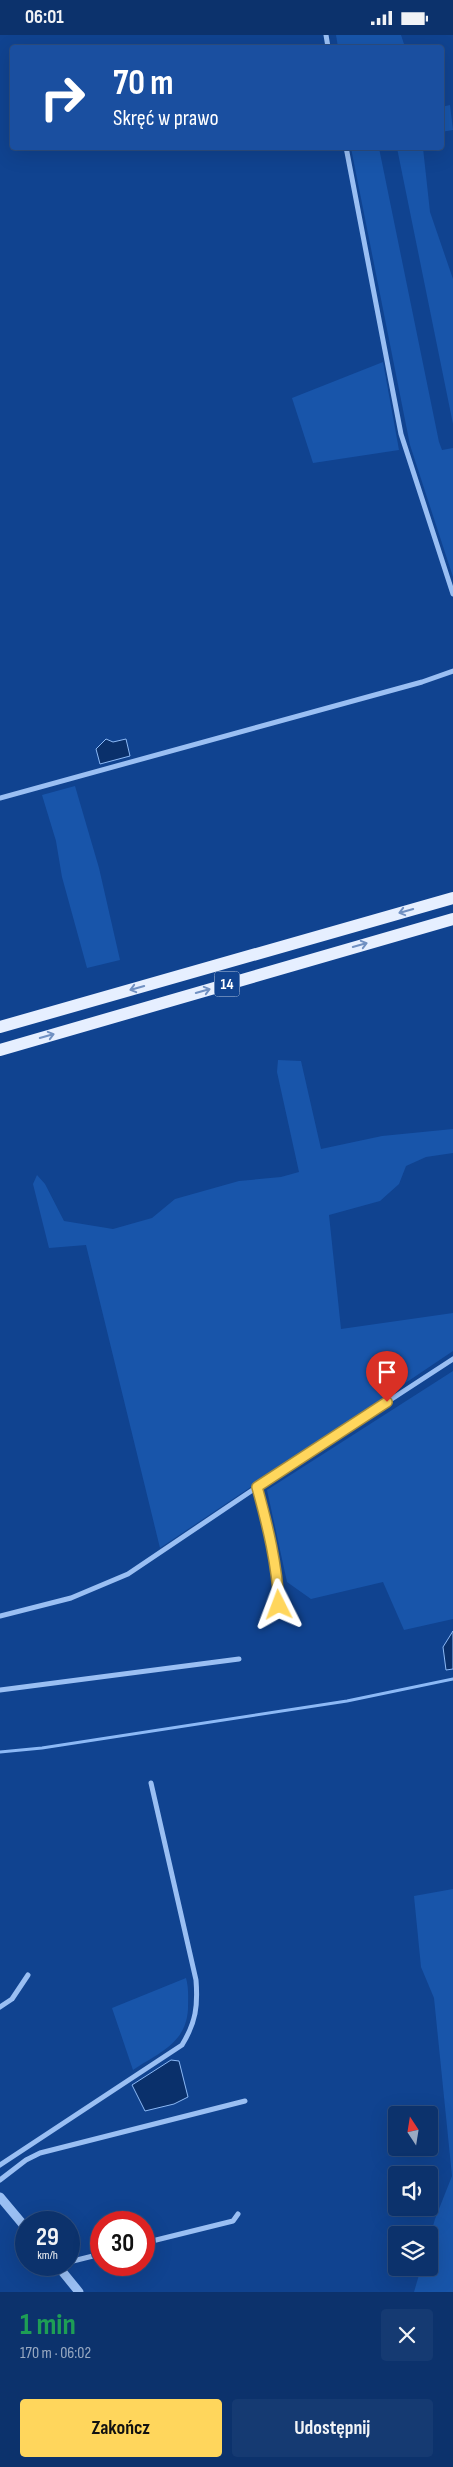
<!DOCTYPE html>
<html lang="pl">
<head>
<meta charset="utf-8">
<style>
  :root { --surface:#0c326c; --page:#153a72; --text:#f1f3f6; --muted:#9aaac2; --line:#2c4d7f; --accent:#ffd65c }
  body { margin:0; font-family:"Sofia Sans Condensed",sans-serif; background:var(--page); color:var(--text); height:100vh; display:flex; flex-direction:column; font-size:19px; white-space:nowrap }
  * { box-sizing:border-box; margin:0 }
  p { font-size:16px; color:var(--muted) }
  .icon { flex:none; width:28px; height:28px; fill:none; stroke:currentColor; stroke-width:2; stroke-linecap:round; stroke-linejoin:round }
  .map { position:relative; height:2257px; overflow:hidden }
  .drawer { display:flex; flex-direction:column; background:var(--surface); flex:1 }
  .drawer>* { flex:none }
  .guide { position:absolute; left:10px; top:10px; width:434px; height:105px; border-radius:5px; box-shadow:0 5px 20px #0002,0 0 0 1px var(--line); background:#1a4fa0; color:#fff; overflow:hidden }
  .needle { width:32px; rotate:348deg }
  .buttons { position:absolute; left:388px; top:2071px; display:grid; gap:10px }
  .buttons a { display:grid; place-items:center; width:50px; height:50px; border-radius:5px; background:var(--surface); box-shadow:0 5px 20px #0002,0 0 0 1px var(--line); font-size:25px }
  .speed { position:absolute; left:15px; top:2176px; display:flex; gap:10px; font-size:25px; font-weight:700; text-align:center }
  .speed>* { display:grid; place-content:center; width:65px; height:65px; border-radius:50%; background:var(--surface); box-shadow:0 5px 20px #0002,0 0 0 1px var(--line); line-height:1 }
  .speed small { font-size:12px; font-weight:400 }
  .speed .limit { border:8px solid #d22; background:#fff; color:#111 }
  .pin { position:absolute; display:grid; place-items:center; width:42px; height:42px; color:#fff; margin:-51px -21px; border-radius:50% 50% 50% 0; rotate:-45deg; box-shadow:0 0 5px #0007 }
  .pin .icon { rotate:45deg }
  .me { position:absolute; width:55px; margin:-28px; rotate:357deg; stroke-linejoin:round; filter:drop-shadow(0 0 4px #0008) }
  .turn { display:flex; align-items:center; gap:18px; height:105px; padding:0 20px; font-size:22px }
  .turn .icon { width:65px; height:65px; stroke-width:2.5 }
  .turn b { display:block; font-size:35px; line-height:42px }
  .round { display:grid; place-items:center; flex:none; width:52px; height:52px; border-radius:5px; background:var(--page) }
  .summary { display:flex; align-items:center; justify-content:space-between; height:85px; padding:0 20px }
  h1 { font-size:30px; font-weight:700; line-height:38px; color:#1e9e55 }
  .action { display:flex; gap:10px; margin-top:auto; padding:10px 20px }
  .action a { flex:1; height:58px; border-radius:5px; background:var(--accent); color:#111; font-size:20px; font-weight:700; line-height:58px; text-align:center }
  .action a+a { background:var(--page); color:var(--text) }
  .status { display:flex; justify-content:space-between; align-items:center; height:35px; padding:0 25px; background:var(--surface); direction:ltr }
  .status svg { height:14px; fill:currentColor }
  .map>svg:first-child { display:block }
</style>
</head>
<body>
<div class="status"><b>06:01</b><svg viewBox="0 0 49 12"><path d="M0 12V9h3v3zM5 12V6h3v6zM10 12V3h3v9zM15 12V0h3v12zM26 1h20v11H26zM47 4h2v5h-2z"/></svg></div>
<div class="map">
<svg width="453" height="2257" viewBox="0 0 453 2257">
  <rect width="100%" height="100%" fill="#104390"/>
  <g fill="#1855aa">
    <path d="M 336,0 L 401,0 L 405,12 L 338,12 Z"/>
    <path d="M 450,70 L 453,95 L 441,97 L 441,72 Z"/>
    <path d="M 351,113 L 379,113 L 439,407 L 442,415 L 453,413 L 453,542 L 410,410 Z"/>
    <path d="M 397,113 L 423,113 L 430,177 L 453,244 L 453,389 Z"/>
    <path d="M 383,327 L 399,415 L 313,428 L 292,363 Z"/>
    <path d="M 75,751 L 99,833 L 120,925 L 87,933 L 62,842 L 56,806 L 42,760 Z"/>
    <path d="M 278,1025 L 301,1026 L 321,1114 L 382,1101 L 453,1094 L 453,1118 L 426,1122 L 406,1131 L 399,1149 L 380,1166 L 329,1180 L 341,1294 L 453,1278 L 453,1316 L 160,1513 L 86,1210 L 49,1213 L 33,1149 L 37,1140 L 45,1149 L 64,1186 L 113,1194 L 152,1183 L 175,1164 L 239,1146 L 281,1142 L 299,1137 L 277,1037 Z"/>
    <path d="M 453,1336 L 453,1584 L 404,1595 L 383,1547 L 311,1564 L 287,1547 L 267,1455 Z"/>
    <path d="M 453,1854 L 453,2257 L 414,2257 L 421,2233 L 429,2232 L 429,2205 L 435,2184 L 452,2141 L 434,1963 L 421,1932 L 414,1861 Z"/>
    <path d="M 186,1943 C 189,1954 188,1963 188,1974 C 186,2009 158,2018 133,2035 L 112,1973 Z"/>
  </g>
  <g fill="#0a306b" stroke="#8cb9f6">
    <path d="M 106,704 L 113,707 L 126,704 L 130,721 L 100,729 L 96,714 Z"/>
    <path d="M 453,1596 L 453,1634 L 446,1635 L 443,1612 Z"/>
    <path d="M 171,2025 L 179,2026 L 188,2062 L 174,2069 L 145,2076 L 132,2050 Z"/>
  </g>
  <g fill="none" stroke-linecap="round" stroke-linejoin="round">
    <path stroke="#8cb9f6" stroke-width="3" d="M 0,1717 L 42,1713 L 347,1666 L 453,1644"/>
    <g stroke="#9abff3" stroke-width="5">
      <path d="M 326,0 L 328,12"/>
      <path d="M 346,112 L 401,399 L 453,559"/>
      <path d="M 0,763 L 422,647 L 453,636"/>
      <path d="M 257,1452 C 268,1492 277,1529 279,1570"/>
      <path d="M 0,1581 L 71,1563 L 128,1539 L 278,1438 L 453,1324"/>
      <path d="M 0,1655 L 239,1624"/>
      <path d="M 0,1972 L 12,1964 L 28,1940"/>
      <path d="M 0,2130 L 182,2010 C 196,1987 198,1971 196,1945 L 151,1748"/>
      <path d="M 0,2145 L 26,2125 L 40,2118 L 245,2066"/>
      <path d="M 144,2208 L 233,2186 L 238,2179"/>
      <path d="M 69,2227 L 101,2219"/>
    </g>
    <g stroke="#9abff3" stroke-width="9">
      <path d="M 0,2162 L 26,2193"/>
      <path d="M 57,2230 L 79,2257"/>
    </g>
    <g stroke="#e6efff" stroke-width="12">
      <path d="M 0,992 L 453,863"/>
      <path d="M 0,1015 L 453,884"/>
    </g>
  </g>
  <defs><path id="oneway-shaft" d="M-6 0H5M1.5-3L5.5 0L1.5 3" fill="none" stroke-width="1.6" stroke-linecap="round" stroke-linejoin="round" transform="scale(1.25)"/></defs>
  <g stroke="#7090c2">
    <use href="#oneway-shaft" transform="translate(406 876) rotate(164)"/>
    <use href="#oneway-shaft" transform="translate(360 910) rotate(-16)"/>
    <use href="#oneway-shaft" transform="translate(137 953) rotate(164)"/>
    <use href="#oneway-shaft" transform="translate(203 956) rotate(-16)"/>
    <use href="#oneway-shaft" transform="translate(47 1001) rotate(-16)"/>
  </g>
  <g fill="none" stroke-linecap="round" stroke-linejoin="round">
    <g stroke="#a68b3c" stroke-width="12">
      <path id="route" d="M 279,1570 C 277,1529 268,1492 257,1452 L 387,1367"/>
    </g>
    <use href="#route" stroke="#ffd65c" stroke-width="9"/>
  </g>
  <g text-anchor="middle" stroke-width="5" stroke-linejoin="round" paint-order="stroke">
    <rect fill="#104390" stroke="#b7c7de" stroke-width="1" x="214.5" y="936.5" width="25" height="25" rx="4"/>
    <g font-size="15" font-weight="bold" fill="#fff">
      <text x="227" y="954">14</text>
    </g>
  </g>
</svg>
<div class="buttons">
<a><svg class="needle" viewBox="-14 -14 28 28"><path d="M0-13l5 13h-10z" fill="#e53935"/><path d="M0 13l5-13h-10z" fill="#9aaac2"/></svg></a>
<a><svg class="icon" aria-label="sound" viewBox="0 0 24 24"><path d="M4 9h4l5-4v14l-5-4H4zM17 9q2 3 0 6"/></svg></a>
<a><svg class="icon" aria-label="layers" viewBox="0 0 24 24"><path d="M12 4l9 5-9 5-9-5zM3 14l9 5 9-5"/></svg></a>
</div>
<div class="speed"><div>29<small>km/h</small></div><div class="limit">30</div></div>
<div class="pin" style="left:387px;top:1367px;background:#d93025"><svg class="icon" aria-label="arrive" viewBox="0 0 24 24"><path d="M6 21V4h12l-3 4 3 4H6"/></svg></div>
<svg class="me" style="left:279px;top:1570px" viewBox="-20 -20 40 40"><path d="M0-17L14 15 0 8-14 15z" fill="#ffd65c" stroke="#fff" stroke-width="4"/></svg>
<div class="guide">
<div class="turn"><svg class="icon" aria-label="right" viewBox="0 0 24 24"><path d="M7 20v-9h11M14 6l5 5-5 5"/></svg><div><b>70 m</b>Skręć w prawo</div></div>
</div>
</div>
<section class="drawer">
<div class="summary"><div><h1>1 min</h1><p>170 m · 06:02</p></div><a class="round"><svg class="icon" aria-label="close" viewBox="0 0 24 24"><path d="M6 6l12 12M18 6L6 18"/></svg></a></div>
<div class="action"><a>Zakończ</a><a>Udostępnij</a></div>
</section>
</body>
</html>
